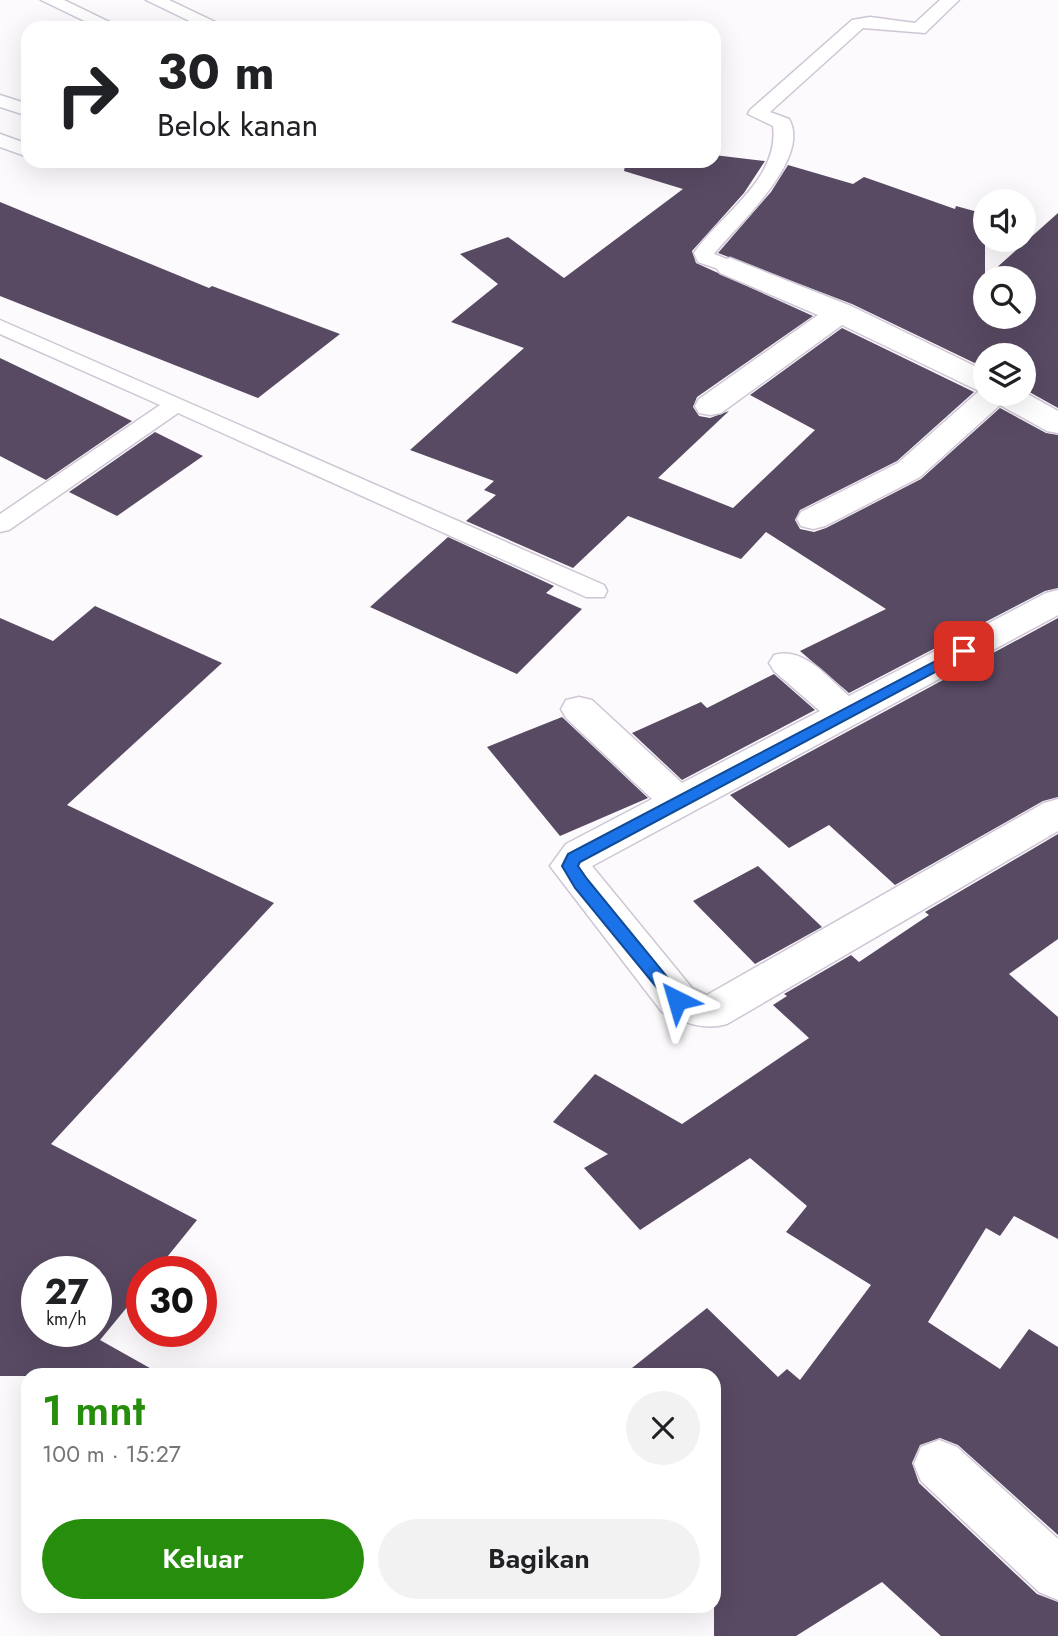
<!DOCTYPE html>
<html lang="id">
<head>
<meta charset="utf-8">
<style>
  :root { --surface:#fff; --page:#f2f2f2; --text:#202124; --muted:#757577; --accent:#268e0c }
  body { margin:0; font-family:Jost,sans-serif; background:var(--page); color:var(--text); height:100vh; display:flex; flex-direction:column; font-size:26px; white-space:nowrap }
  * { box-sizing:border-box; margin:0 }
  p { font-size:23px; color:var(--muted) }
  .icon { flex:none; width:38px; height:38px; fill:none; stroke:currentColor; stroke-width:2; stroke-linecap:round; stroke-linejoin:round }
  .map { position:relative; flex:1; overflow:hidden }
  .panel { position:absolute; left:21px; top:1368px; width:700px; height:245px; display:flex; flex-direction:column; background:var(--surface); border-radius:21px; box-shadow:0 7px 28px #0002 }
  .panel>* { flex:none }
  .hud { position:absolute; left:21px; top:21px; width:700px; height:147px; border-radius:21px; box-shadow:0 7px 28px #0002; background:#fff; color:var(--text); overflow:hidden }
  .tools { position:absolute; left:973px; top:189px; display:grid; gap:14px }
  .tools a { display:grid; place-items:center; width:63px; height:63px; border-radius:50%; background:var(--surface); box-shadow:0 7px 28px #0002; font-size:35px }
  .speed { position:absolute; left:21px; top:1256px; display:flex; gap:14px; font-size:35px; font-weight:700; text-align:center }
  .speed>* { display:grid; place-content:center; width:91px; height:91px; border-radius:50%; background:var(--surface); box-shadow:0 7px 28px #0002; line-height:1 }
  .speed small { font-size:18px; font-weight:400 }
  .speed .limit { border:10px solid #d22; background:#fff; color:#111 }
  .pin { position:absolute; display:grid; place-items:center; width:60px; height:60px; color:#fff; margin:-30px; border-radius:14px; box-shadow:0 4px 10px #0006 }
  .me { position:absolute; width:77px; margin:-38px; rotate:320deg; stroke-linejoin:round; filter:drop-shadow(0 0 5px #0008) }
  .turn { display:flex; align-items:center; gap:24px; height:147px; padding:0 21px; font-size:32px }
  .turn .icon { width:91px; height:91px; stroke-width:2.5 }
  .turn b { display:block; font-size:49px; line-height:60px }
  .round { display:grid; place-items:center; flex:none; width:74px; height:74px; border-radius:37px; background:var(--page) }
  .head { display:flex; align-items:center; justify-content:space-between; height:119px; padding:0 21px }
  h1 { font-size:42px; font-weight:600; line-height:52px; color:var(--accent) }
  .button { display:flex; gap:14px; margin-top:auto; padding:14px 21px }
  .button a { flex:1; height:80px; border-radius:42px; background:var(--accent); color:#fff; font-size:28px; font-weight:600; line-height:80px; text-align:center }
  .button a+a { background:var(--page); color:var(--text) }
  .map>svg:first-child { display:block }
</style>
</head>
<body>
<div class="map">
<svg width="1058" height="1636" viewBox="0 0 1058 1636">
  <rect width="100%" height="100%" fill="#fcfafd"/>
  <g fill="#584a63" fill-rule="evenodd">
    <path d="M 714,155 L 765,161 L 744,193 L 692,251 L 696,263 L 813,316 L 697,397 L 693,407 L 699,416 L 710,418 L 729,411 L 658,478 L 733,508 L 815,430 L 750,395 L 842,328 L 974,392 L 897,461 L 800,510 L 795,520 L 800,529 L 814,532 L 826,528 L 921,479 L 1000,408 L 1046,433 L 1058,435 L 1058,588 L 1045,591 L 849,693 L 800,651 L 886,609 L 766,532 L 741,559 L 628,516 L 573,568 L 466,521 L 496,495 L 484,490 L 494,481 L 410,450 L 524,348 L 451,322 L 498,284 L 460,254 L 508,237 L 564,278 L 683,189 L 624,171 L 626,161 L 714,161 Z"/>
    <path d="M 788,165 L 853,184 L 864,177 L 955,209 L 956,206 L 985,214 L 985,317 L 1024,317 L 1024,278 L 985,278 L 1058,213 L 1058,408 L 1024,389 L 1024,355 L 985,355 L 985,368 L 852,304 L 718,253 L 771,192 Z"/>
    <path d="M 0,202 L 209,288 L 212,286 L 340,334 L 258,398 L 0,296 Z"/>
    <path d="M 0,358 L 132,421 L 46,480 L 0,456 Z"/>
    <path d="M 155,432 L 203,456 L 117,516 L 69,492 Z"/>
    <path d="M 448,537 L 554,586 L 546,593 L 582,609 L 517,674 L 370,607 Z"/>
    <path d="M 95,606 L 222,663 L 67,805 L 274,903 L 51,1144 L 197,1220 L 155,1272 L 142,1272 L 142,1289 L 100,1340 L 164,1376 L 0,1376 L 0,618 L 53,641 ZM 37,1272 L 96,1272 L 96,1332 L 37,1332 Z"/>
    <path d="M 1058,618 L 1058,797 L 1043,801 L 895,885 L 829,825 L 789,848 L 730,795 Z"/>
    <path d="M 774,674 L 815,710 L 682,780 L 632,733 L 701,702 L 707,708 Z"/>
    <path d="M 562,717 L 648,798 L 560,836 L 487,747 Z"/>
    <path d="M 1058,834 L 1058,939 L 1009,974 L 1058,1017 L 1058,1239 L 1014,1216 L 1000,1236 L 986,1228 L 928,1322 L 1000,1369 L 1029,1329 L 1058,1347 L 1058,1535 L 958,1445 L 940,1438 L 920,1445 L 912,1463 L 919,1483 L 1037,1594 L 1058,1602 L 1058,1636 L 941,1636 L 882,1582 L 796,1636 L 714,1636 L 714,1376 L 622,1376 L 707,1308 L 778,1377 L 787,1369 L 800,1380 L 871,1285 L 786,1232 L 807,1206 L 750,1158 L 640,1230 L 584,1168 L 608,1154 L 553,1122 L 595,1074 L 682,1124 L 809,1038 L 773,1005 L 787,996 L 784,994 L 851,955 L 859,962 L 929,915 L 925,912 Z"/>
    <path d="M 758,866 L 822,927 L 755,964 L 693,901 Z"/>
  </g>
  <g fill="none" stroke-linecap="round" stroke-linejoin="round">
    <g stroke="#cec6d5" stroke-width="3">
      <g id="service">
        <path d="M 41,0 L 64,0 L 122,28 L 99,28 Z"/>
        <path d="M 146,0 L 169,0 L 228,28 L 204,28 Z"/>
        <path d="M 940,0 L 959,0 L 925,33 L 863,28 L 770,112 L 789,119 C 812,159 737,225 714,254 L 737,263 L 740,267 L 730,273 L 698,262 L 694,253 C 720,215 780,179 773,126 L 748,114 L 750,110 L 852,20 L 870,17 L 915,23 Z"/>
        <path d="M 0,95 L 28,104 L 28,116 L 0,107 Z"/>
        <path d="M 0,134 L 28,144 L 28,157 L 0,147 Z"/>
        <path d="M 0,320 L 604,585 L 607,591 L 604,597 L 586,597 L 178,413 L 9,530 L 0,532 L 0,514 L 160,405 L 0,334 Z"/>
      </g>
    </g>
    <g stroke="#cec6d5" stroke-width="3">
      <g id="minor">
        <path d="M 730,258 L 851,306 L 985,371 L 985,394 L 1024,392 L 1058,411 L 1058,433 L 1047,431 L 1000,405 L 920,477 L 825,526 L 813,529 L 801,526 L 797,519 L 801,512 L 898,463 L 979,391 L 842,325 L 721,413 L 710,415 L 699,413 L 695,406 L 699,399 L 818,315 L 720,273 L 716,267 L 720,261 Z"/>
        <path d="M 1058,590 L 1058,615 L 592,866 L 692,988 L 707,995 L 1044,803 L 1058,799 L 1058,831 L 727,1024 C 703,1031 684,1022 662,1012 L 550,866 L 566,844 L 652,799 L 566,718 L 561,709 L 566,700 L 579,697 L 592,700 L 682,783 L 820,711 L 774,671 L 769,663 L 774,655 C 804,646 828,678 849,696 L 1046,593 Z"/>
        <path d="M 939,1440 L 957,1447 L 1058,1539 L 1058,1600 L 1039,1592 L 921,1481 L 914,1464 L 921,1447 Z"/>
      </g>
    </g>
    <use href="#service" fill="#fff" fill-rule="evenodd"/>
    <use href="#minor" fill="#fff" fill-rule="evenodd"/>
  </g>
  <path fill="#1a73e8" stroke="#114b97" stroke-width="2" d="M 964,646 L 969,648 L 969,654 L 580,862 L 578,866 L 587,879 L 686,1000 L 683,1005 L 671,1005 L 575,888 L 562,866 L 568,854 Z"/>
</svg>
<div class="tools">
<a><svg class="icon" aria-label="sound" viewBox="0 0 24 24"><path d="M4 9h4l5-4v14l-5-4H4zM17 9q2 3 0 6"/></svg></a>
<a><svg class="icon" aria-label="search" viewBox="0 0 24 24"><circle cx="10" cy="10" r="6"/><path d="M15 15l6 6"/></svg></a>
<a><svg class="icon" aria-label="layers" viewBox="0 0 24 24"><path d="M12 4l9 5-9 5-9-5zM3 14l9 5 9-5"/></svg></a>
</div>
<div class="speed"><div>27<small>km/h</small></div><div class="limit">30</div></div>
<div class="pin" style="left:964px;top:651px;background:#d93025"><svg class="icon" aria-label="arrive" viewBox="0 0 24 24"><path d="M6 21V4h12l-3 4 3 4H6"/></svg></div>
<svg class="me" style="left:677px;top:1000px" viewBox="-20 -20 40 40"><path d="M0-17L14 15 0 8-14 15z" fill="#1a73e8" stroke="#fff" stroke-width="4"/></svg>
<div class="hud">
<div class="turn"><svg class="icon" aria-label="right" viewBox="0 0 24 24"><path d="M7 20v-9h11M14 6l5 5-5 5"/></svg><div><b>30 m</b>Belok kanan</div></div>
</div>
<section class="panel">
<div class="head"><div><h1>1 mnt</h1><p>100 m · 15:27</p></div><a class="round"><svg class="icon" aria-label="close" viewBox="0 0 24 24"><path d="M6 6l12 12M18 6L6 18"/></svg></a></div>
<div class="button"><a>Keluar</a><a>Bagikan</a></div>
</section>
</div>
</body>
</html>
